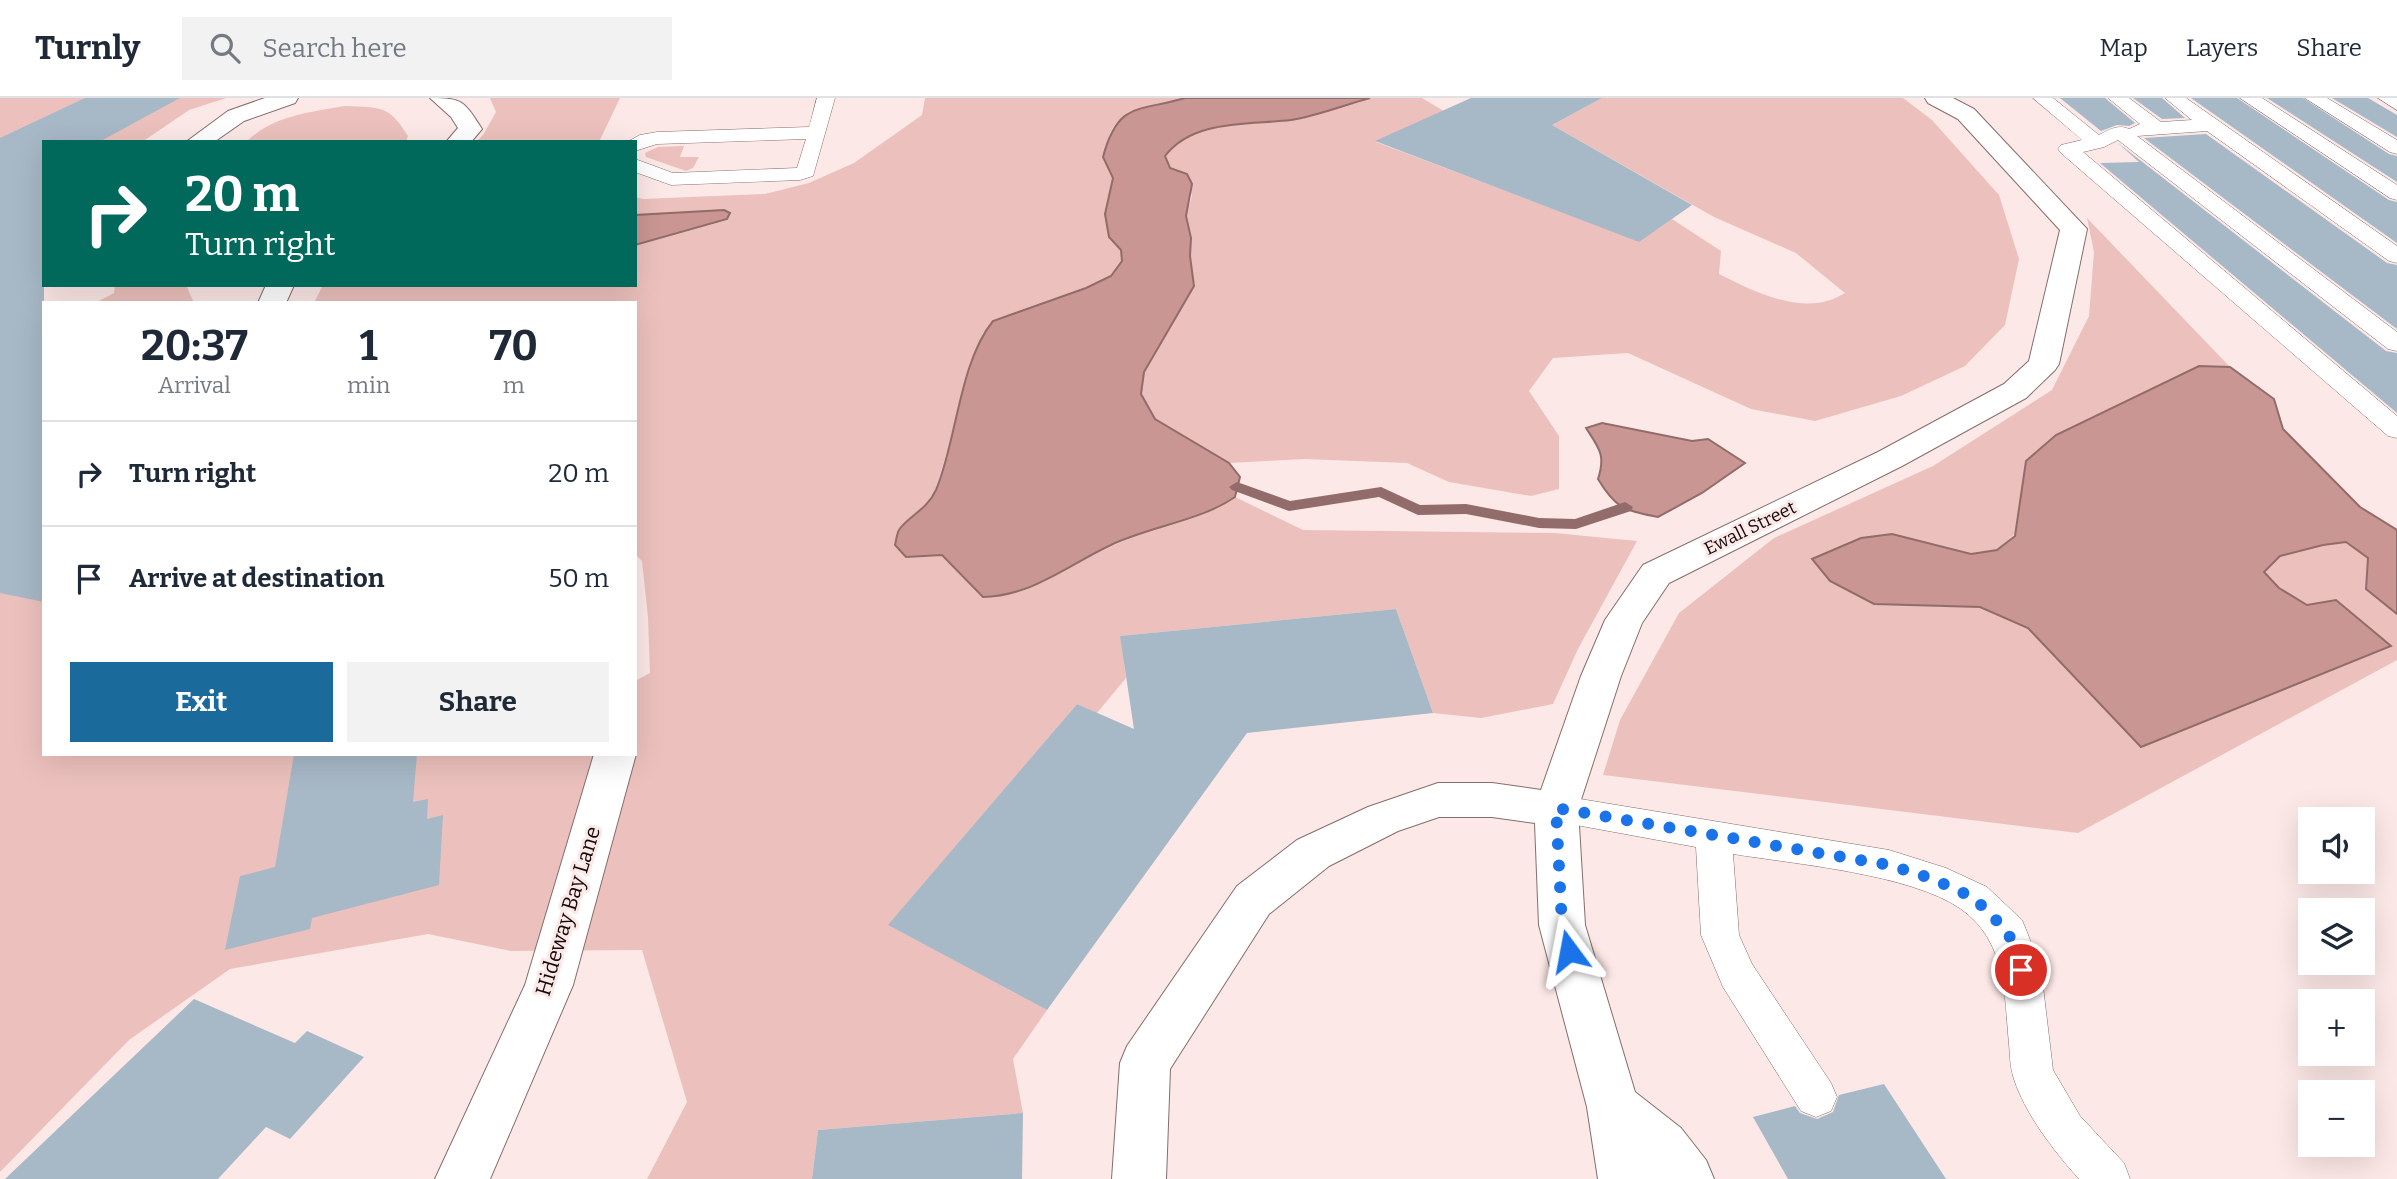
<!DOCTYPE html>
<html lang="en">
<head>
<meta charset="utf-8">
<style>
  :root { --surface:#fff; --page:#f2f2f3; --text:#1f2937; --muted:#747a83; --line:#e0e1e3; --accent:#1a6b9c }
  body { margin:0; font-family:Bitter,serif; background:var(--page); color:var(--text); height:100vh; display:flex; flex-direction:column; font-size:26px; white-space:nowrap }
  * { box-sizing:border-box; margin:0 }
  p { font-size:23px; color:var(--muted) }
  .icon { flex:none; width:38px; height:38px; fill:none; stroke:currentColor; stroke-width:2; stroke-linecap:round; stroke-linejoin:round }
  .map { position:relative; flex:1; overflow:hidden }
  .details { position:absolute; left:42px; top:203px; width:595px; height:455px; display:flex; flex-direction:column; background:var(--surface); border-radius:0px; box-shadow:0 7px 28px #0002 }
  .details>* { flex:none }
  .banner { position:absolute; left:42px; top:42px; width:595px; height:147px; border-radius:0px; box-shadow:0 7px 28px #0002; background:#00695c; color:#fff; overflow:hidden }
  .controls { position:absolute; left:2298px; top:709px; display:grid; gap:14px }
  .controls a { display:grid; place-items:center; width:77px; height:77px; border-radius:0px; background:var(--surface); box-shadow:0 7px 28px #0002; font-size:35px }
  .pin { position:absolute; display:grid; place-items:center; width:60px; height:60px; color:#fff; margin:-30px; border:4px solid #fff; border-radius:50%; box-shadow:0 2px 7px #0007 }
  .me { position:absolute; width:77px; margin:-38px; rotate:347deg; stroke-linejoin:round; filter:drop-shadow(0 0 5px #0008) }
  .turn { display:flex; align-items:center; gap:24px; height:147px; padding:0 28px; font-size:32px }
  .turn .icon { width:91px; height:91px; stroke-width:2.5 }
  .turn b { display:block; font-size:49px; line-height:60px }
  .eta { display:flex; justify-content:space-evenly; align-items:center; height:119px; text-align:center }
  .eta b { font-size:42px; font-weight:700; line-height:49px }
  .button { display:flex; gap:14px; margin-top:auto; padding:14px 28px }
  .button a { flex:1; height:80px; border-radius:0px; background:var(--accent); color:#fff; font-size:28px; font-weight:700; line-height:80px; text-align:center }
  .button a+a { background:var(--page); color:var(--text) }
  ul { padding:0; list-style:none }
  li { display:flex; align-items:center; gap:21px; height:105px; padding:0 28px; border-top:2px solid var(--line) }
  li div { flex:1 }
  li b { display:block; font-size:26px }
  li em { font-style:normal }
  header { display:flex; align-items:center; gap:42px; box-sizing:border-box; height:98px; padding:0 35px; background:var(--surface); border-bottom:2px solid var(--line) }
  header strong { font-size:33px }
  nav { display:flex; gap:38px; margin-inline-start:auto; font-size:24px }
  .search { width:490px; height:63px; background:var(--page); display:flex; align-items:center; gap:18px; box-sizing:border-box; padding:0 24px; border-radius:0px; color:var(--muted); font-size:26px }
  .map>svg:first-child { display:block }
</style>
</head>
<body>
<header>
<strong>Turnly</strong>
<div class="search"><svg class="icon" aria-label="search" viewBox="0 0 24 24"><circle cx="10" cy="10" r="6"/><path d="M15 15l6 6"/></svg>Search here</div>
<nav><a>Map</a><a>Layers</a><a>Share</a></nav>
</header>
<div class="map">
<svg width="2397" height="1081" viewBox="0 0 2397 1081">
  <rect width="100%" height="100%" fill="#fce8e6"/>
  <g fill="#ecc1bd">
    <path d="M 0,0 L 226,0 L 189,12 L 142,44 L 44,44 L 0,70 Z"/>
    <path d="M 490,0 L 620,0 L 599,44 L 476,44 L 483,37 L 496,14 Z"/>
    <path d="M 925,0 L 1185,0 C 1154,9 1111,8 1107,49 C 1106,63 1106,68 1113,80 L 1109,98 L 1109,139 L 1121,152 L 1122,163 L 1111,178 L 983,235 L 935,393 L 919,415 L 899,431 L 895,447 L 906,459 L 942,457 L 1042,485 C 1079,464 1115,445 1154,430 C 1182,419 1210,416 1235,399 L 1303,432 L 1555,435 L 1637,443 L 1578,551 L 1553,606 L 1481,620 L 1433,615 L 1396,511 L 1121,538 L 1126,580 L 1097,615 L 1077,606 L 889,827 L 1047,912 L 1013,961 L 1023,1015 L 818,1032 L 812,1081 L 647,1081 L 687,1004 L 642,852 L 511,853 L 428,836 L 230,871 L 129,942 L 0,1074 L 0,378 L 44,348 L 44,656 L 635,656 L 635,583 L 650,575 L 648,519 L 642,463 L 635,456 L 635,205 L 314,205 L 323,187 L 635,187 L 635,147 L 727,121 L 724,112 L 635,117 L 635,99 L 643,101 L 765,96 L 809,85 L 854,65 L 922,17 Z"/>
    <path d="M 1370,0 L 1422,0 L 1457,21 L 1376,44 L 1639,143 L 1672,121 L 1721,153 L 1719,176 C 1757,195 1806,220 1845,195 L 1796,155 L 1714,119 L 1552,27 L 1602,0 L 1903,0 L 1932,22 L 1999,97 L 2019,161 L 2005,227 L 1965,268 L 1901,298 L 1815,323 L 1751,311 L 1628,255 L 1553,260 L 1529,293 L 1559,338 L 1559,391 L 1531,398 L 1449,384 L 1407,365 L 1305,361 L 1229,365 L 1155,321 L 1141,296 L 1144,274 L 1194,188 L 1190,158 L 1191,140 L 1186,118 L 1192,98 L 1187,76 L 1170,70 L 1165,58 C 1194,21 1249,28 1291,22 C 1317,18 1344,7 1370,0 Z"/>
    <path d="M 345,8 C 381,10 388,6 408,38 L 406,44 L 246,44 C 272,18 310,14 345,8 Z"/>
    <path d="M 684,48 L 680,59 L 699,59 L 693,70 L 686,73 L 646,59 L 645,55 L 658,49 Z"/>
    <path d="M 2087,120 L 2230,269 L 2199,268 L 1997,452 L 1970,456 L 1935,446 L 1861,440 L 1813,462 L 1830,483 L 1941,509 L 1980,509 L 2028,530 L 2141,649 L 2391,548 L 2336,502 L 2307,507 L 2279,490 L 2264,474 L 2279,458 L 2323,447 L 2346,444 L 2368,460 L 2366,491 L 2397,516 L 2397,562 L 2078,735 L 1603,677 L 1620,622 L 1679,515 L 1774,440 L 1933,368 L 2052,292 L 2089,218 L 2094,154 Z"/>
    <path d="M 115,187 L 186,187 L 194,205 L 95,205 L 114,195 Z"/>
  </g>
  <g fill="#c99693" stroke="#926c6a" stroke-width="2">
    <path d="M 1185,0 L 1370,0 C 1344,7 1317,18 1291,22 C 1249,27 1193,21 1165,58 L 1170,70 L 1187,76 L 1192,86 L 1186,118 L 1191,140 L 1190,158 L 1194,188 L 1144,274 L 1141,296 L 1155,321 L 1229,365 L 1240,379 L 1235,399 C 1200,423 1151,428 1111,447 C 1068,467 1032,498 983,499 L 942,457 L 906,459 L 895,447 C 896,443 897,435 899,432 C 907,419 927,412 936,392 C 957,342 959,265 993,223 L 1086,190 L 1111,178 L 1122,163 L 1121,152 L 1109,139 L 1105,116 L 1113,80 L 1103,59 C 1118,3 1138,14 1185,0 Z"/>
    <path d="M 724,112 L 730,115 L 727,121 L 635,147 L 635,117 Z"/>
    <path d="M 2199,268 L 2230,269 L 2274,301 L 2283,331 L 2360,409 L 2397,432 L 2397,516 L 2366,491 L 2368,460 L 2346,444 L 2323,447 L 2280,458 L 2264,474 L 2279,490 L 2307,507 L 2336,502 L 2391,548 L 2141,649 L 2028,530 L 1980,509 L 1874,506 L 1830,483 L 1812,461 L 1861,440 L 1892,436 L 1971,456 L 1997,452 L 2015,438 L 2026,363 L 2056,337 Z"/>
    <path d="M 1602,325 L 1692,343 L 1708,341 L 1745,365 L 1702,395 L 1658,419 C 1624,412 1616,411 1598,381 C 1606,357 1599,350 1586,330 Z"/>
  </g>
  <g fill="none" stroke-linecap="round" stroke-linejoin="round">
    <path fill="#926c6a" fill-rule="evenodd" d="M 1237,384 L 1290,403 L 1381,389 L 1420,407 L 1466,406 L 1539,420 L 1575,421 L 1625,404 L 1633,409 L 1631,413 L 1576,431 L 1539,430 L 1466,416 L 1418,417 L 1379,399 L 1289,413 L 1232,392 L 1229,389 Z"/>
  </g>
  <g fill="#a7b8c6">
    <path d="M 85,0 L 180,0 L 99,44 L 44,44 L 44,504 L 0,495 L 0,40 Z"/>
    <path d="M 1471,0 L 1602,0 L 1552,27 L 1692,107 L 1639,144 L 1375,43 Z"/>
    <path d="M 2060,0 L 2105,0 L 2135,25 L 2129,28 L 2117,27 L 2101,33 Z"/>
    <path d="M 2133,0 L 2162,0 L 2185,20 L 2162,21 Z"/>
    <path d="M 2191,0 L 2237,0 L 2389,102 L 2397,104 L 2397,145 Z"/>
    <path d="M 2267,0 L 2303,0 L 2389,56 L 2397,58 L 2397,84 Z"/>
    <path d="M 2332,0 L 2368,0 L 2397,17 L 2397,39 Z"/>
    <path d="M 2206,36 L 2387,165 L 2397,167 L 2397,231 L 2144,40 Z"/>
    <path d="M 2118,45 L 2386,253 L 2397,255 L 2397,315 L 2100,65 L 2139,64 Z"/>
    <path d="M 1396,511 L 1433,615 L 1247,635 L 1047,912 L 888,827 L 1077,606 L 1134,631 L 1120,538 Z"/>
    <path d="M 294,656 L 417,656 L 413,704 L 428,701 L 427,721 L 443,717 L 439,787 L 312,820 L 310,831 L 225,852 L 240,778 L 275,769 Z"/>
    <path d="M 194,901 L 295,945 L 307,933 L 364,959 L 290,1041 L 266,1029 L 218,1081 L 5,1081 Z"/>
    <path d="M 1884,986 L 1946,1081 L 1788,1081 L 1753,1019 L 1795,1008 L 1800,1015 L 1817,1021 L 1833,1014 L 1839,997 Z"/>
    <path d="M 1023,1015 L 1022,1081 L 812,1081 L 818,1032 Z"/>
  </g>
  <g fill="none" stroke-linecap="round" stroke-linejoin="round">
    <g stroke="#846e6c" stroke-width="1">
      <g id="lane">
        <path d="M 817,0 L 835,0 L 813,78 L 800,82 L 671,87 L 635,74 L 635,61 L 673,75 L 797,70 L 806,41 L 657,46 L 635,53 L 635,44 L 627,44 L 640,37 L 657,34 L 809,29 Z"/>
        <path d="M 2033,0 L 2053,0 L 2099,37 C 2109,32 2118,26 2129,31 L 2140,26 L 2108,0 L 2129,0 L 2161,24 L 2192,22 L 2165,0 L 2186,0 L 2397,148 L 2397,165 L 2389,163 L 2207,33 L 2137,38 L 2397,234 L 2397,253 L 2388,251 L 2118,42 L 2104,49 L 2083,54 L 2397,318 L 2397,340 L 2388,338 L 2061,55 L 2058,51 L 2061,47 L 2082,42 Z"/>
        <path d="M 2240,0 L 2262,0 L 2397,87 L 2397,102 L 2390,100 Z"/>
        <path d="M 2305,0 L 2327,0 L 2397,42 L 2397,56 L 2390,54 Z"/>
        <path d="M 2378,0 L 2397,0 L 2397,12 Z"/>
        <path d="M 1556,697 L 1889,752 L 1946,770 L 1987,789 L 2022,822 L 2027,834 L 2041,872 L 2053,972 L 2080,1018 L 2124,1065 L 2130,1081 L 2079,1081 C 2054,1053 2024,1015 2013,978 C 2010,968 2010,957 2009,946 C 2004,896 2007,844 1961,811 C 1911,776 1795,766 1733,756 L 1739,837 L 1752,866 L 1831,985 L 1837,999 L 1831,1013 L 1816,1019 L 1801,1013 L 1723,889 L 1701,837 L 1696,749 L 1543,721 L 1538,711 L 1543,701 Z"/>
      </g>
    </g>
    <g stroke="#846e6c" stroke-width="2">
      <g id="street">
        <path d="M 265,0 L 298,0 L 295,5 L 244,23 L 214,44 L 186,44 L 228,13 Z"/>
        <path d="M 430,0 C 463,0 464,3 482,31 L 471,44 L 446,44 L 458,30 L 451,19 Z"/>
        <path d="M 1925,0 L 1953,0 L 1974,11 L 2087,131 L 2059,266 L 2055,272 L 2026,300 L 1902,368 L 1669,485 L 1642,525 L 1621,578 L 1578,711 L 1585,827 L 1635,994 L 1681,1030 L 1706,1062 L 1714,1081 L 1598,1081 L 1587,1009 L 1539,827 L 1535,725 L 1492,719 L 1439,719 L 1398,733 L 1329,768 L 1269,816 L 1170,971 L 1166,1081 L 1112,1081 L 1120,965 L 1127,948 L 1237,788 L 1297,742 L 1368,709 L 1438,685 L 1492,685 L 1541,692 L 1581,578 L 1605,522 L 1643,467 L 1878,354 L 2004,286 L 2029,263 L 2060,132 L 1958,21 L 1928,5 Z"/>
        <path d="M 266,187 L 294,187 L 286,205 L 258,205 Z"/>
        <path d="M 635,655 L 636,656 L 573,887 L 490,1081 L 435,1081 L 525,887 L 594,656 Z"/>
      </g>
    </g>
    <use href="#lane" fill="#fff" fill-rule="evenodd"/>
    <use href="#street" fill="#fff" fill-rule="evenodd"/>
  </g>
  <g fill="none" stroke-linecap="round" stroke-linejoin="round">
    <path stroke="#1a73e8" stroke-width="12" stroke-dasharray="0 21.6" d="M 1569,853 L 1562,827 L 1556,710 L 1889,767 L 1933,781 L 1974,800 L 2008,834 L 2021,872"/>
  </g>
  <g text-anchor="middle" stroke-width="6" stroke-linejoin="round" paint-order="stroke">
    <g font-size="18" fill="#110909" stroke="#fce8e6">
      <text transform="translate(1750 430) rotate(-26)" y="6">Ewall Street</text>
    </g>
    <g font-size="21" fill="#110909" stroke="#fce8e6">
      <text transform="translate(568 813) rotate(-73)" y="7">Hideway Bay Lane</text>
    </g>
  </g>
</svg>
<div class="controls">
<a><svg class="icon" aria-label="sound" viewBox="0 0 24 24"><path d="M4 9h4l5-4v14l-5-4H4zM17 9q2 3 0 6"/></svg></a>
<a><svg class="icon" aria-label="layers" viewBox="0 0 24 24"><path d="M12 4l9 5-9 5-9-5zM3 14l9 5 9-5"/></svg></a>
<a>+</a>
<a>−</a>
</div>
<div class="pin" style="left:2021px;top:872px;background:#d93025"><svg class="icon" aria-label="arrive" viewBox="0 0 24 24"><path d="M6 21V4h12l-3 4 3 4H6"/></svg></div>
<svg class="me" style="left:1569px;top:853px" viewBox="-20 -20 40 40"><path d="M0-17L14 15 0 8-14 15z" fill="#1a73e8" stroke="#fff" stroke-width="4"/></svg>
<div class="banner">
<div class="turn"><svg class="icon" aria-label="right" viewBox="0 0 24 24"><path d="M7 20v-9h11M14 6l5 5-5 5"/></svg><div><b>20 m</b>Turn right</div></div>
</div>
<section class="details">
<div class="eta">
<div><b>20:37</b><p>Arrival</p></div>
<div><b>1</b><p>min</p></div>
<div><b>70</b><p>m</p></div>
</div>
<ul>
<li><svg class="icon" aria-label="right" viewBox="0 0 24 24"><path d="M7 20v-9h11M14 6l5 5-5 5"/></svg><div><b>Turn right</b></div><em>20 m</em></li>
<li><svg class="icon" aria-label="arrive" viewBox="0 0 24 24"><path d="M6 21V4h12l-3 4 3 4H6"/></svg><div><b>Arrive at destination</b></div><em>50 m</em></li>
</ul>
<div class="button"><a>Exit</a><a>Share</a></div>
</section>
</div>
</body>
</html>
